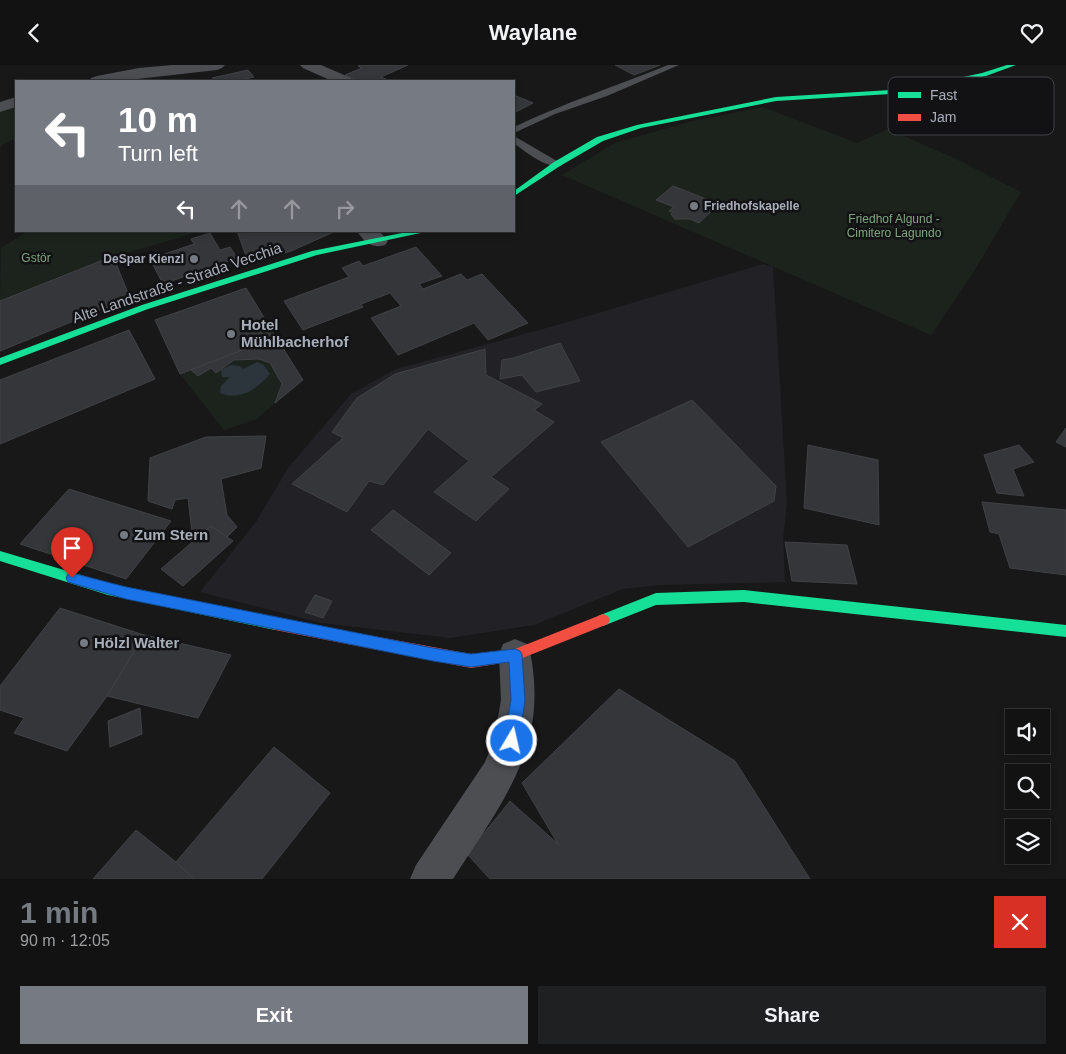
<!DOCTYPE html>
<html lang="en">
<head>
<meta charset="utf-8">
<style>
  :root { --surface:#121213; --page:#1f2021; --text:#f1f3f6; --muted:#9c9ea0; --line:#313233; --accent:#767a82 }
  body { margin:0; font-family:Helvetica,sans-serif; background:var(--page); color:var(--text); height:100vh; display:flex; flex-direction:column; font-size:19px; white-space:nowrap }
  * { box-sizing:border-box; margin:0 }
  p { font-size:16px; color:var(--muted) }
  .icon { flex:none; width:28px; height:28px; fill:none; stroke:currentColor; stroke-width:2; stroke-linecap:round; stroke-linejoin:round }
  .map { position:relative; height:814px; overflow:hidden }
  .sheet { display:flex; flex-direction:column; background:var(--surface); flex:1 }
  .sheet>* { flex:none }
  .guide { position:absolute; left:15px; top:15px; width:500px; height:152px; border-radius:0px; box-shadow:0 2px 8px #0003,0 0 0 1px var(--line); background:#767a82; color:#fff; overflow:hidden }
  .buttons { position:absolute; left:1005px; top:644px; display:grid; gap:10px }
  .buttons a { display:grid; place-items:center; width:45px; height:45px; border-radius:0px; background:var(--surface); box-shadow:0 2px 8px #0003,0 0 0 1px var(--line); font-size:25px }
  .pin { position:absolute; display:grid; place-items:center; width:42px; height:42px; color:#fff; margin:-51px -21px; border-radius:50% 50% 50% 0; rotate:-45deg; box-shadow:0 0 5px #0007 }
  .pin .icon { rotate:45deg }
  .me { position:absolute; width:55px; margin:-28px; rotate:9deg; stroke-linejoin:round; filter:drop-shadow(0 0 4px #0008) }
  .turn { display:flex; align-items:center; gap:18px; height:105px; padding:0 20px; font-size:22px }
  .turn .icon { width:65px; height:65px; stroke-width:2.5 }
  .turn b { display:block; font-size:35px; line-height:42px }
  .lanes { display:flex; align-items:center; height:48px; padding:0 20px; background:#0003; justify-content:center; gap:25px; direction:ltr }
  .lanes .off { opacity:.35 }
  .round { display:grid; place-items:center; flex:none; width:52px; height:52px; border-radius:0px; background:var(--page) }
  .headline { display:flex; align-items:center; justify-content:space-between; height:85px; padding:0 20px }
  h1 { font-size:30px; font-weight:700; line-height:38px; color:var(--accent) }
  .primary-button { display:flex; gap:10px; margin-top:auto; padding:10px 20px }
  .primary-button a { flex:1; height:58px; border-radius:0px; background:var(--accent); color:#fff; font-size:20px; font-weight:700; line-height:58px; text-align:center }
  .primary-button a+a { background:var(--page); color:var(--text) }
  header { display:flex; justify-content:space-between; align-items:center; height:65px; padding:0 20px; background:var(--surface); font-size:22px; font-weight:700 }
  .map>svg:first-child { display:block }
</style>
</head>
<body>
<header><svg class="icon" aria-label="back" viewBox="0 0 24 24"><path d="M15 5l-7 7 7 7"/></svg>Waylane<svg class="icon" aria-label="heart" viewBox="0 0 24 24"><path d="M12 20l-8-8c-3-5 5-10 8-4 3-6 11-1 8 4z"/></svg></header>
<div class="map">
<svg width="1066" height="814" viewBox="0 0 1066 814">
  <rect width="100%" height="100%" fill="#181819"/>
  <path fill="#222226" d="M 763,199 L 773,202 L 787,438 L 783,474 L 785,517 L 660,520 L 623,524 L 534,560 L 450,573 L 322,558 L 200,527 L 256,457 L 288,403 L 351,329 L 396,304 L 561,259 Z"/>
  <g fill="#1c231d">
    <path d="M 16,41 L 16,73 L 2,80 L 0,84 L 0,45 Z"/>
    <path d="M 763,42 L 857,78 L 888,64 L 954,93 L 1021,127 L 973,208 L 931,270 L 562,110 L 615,78 L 689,57 Z"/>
    <path d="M 28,166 L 201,166 L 113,192 L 0,236 L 1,183 Z"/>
    <path d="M 259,294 L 270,298 L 282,319 L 275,338 L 257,354 L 224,365 L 180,309 L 191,305 L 198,311 L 211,303 L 216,307 L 234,295 Z"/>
  </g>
  <path fill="#2b353b" d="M 257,297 L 264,300 L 270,309 C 257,324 240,336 220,328 L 221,321 L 230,312 L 222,312 L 221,305 L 231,300 L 240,301 L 243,304 Z"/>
  <g fill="#353639" stroke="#414245">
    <path d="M 361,0 L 408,0 L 381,12 L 388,15 L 385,16 L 358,16 L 345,10 L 362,3 L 358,1 Z"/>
    <path d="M 615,0 L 660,0 L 634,10 Z"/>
    <path d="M 248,5 L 254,12 L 236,16 L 214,16 L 212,13 Z"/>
    <path d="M 514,30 L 533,38 L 514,48 Z"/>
    <path d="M 673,121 L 719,139 L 699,158 L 690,154 L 675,154 L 671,149 L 673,147 L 669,146 L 674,142 L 656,135 Z"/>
    <path d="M 237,166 L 336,166 L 291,186 L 249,199 Z"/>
    <path d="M 210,168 L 220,185 L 230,182 L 237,193 L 163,219 L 150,194 L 194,179 L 191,174 Z"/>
    <path d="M 416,182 L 442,211 L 419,219 L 423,224 L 461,209 L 467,215 L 482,209 L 528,258 L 488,275 L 474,258 L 398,290 L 371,253 L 401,241 L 390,228 L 361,239 L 363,242 L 303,265 L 284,236 L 349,212 L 342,203 L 359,196 L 363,201 Z"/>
    <path d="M 113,191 L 130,233 L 0,286 L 0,236 Z"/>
    <path d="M 246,223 L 276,272 L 180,309 L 155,255 Z"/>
    <path d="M 129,265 L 155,314 L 0,379 L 0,315 Z"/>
    <path d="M 276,272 L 303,315 L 275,338 L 282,319 L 270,298 L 259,294 L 234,295 L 216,308 L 211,303 L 198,311 L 191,305 Z"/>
    <path d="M 560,278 L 580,316 L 536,327 L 522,310 L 500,314 L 502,295 L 513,293 Z"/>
    <path d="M 485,284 L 486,310 L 542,339 L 534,345 L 554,357 L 491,412 L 509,424 L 476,456 L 434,427 L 469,396 L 428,364 L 383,420 L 369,416 L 347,447 L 292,419 L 343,373 L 332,367 L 357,333 L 395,309 Z"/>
    <path d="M 692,335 L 776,421 L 774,436 L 688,482 L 601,377 Z"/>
    <path d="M 1066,363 L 1066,382 L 1056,377 Z"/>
    <path d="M 266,371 L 261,403 L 221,414 L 227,450 L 237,462 L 227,472 L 211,461 L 193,476 L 188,433 L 175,435 L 172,444 L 148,436 L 150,393 L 206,372 Z"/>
    <path d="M 808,380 L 878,395 L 879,460 L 804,443 Z"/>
    <path d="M 1019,380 L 1034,397 L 1013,404 L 1024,431 L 997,428 L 984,390 Z"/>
    <path d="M 69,424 L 171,456 L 126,514 L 20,479 Z"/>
    <path d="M 982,437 L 1066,445 L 1066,510 L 1010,503 L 999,469 L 990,467 Z"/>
    <path d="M 393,445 L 451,488 L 429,510 L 371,465 Z"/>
    <path d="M 211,461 L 233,476 L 183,521 L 161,504 Z"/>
    <path d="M 785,477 L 847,480 L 857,519 L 792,516 Z"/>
    <path d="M 315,530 L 332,536 L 323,553 L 305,547 Z"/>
    <path d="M 60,543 L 144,570 L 107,631 L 67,686 L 14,668 L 24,653 L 0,645 L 0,621 Z"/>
    <path d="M 144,570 L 231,590 L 198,653 L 107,631 Z"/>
    <path d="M 619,624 L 735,696 L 810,814 L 490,814 L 467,789 L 510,736 L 558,779 L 522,718 Z"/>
    <path d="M 140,643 L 142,669 L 110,682 L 108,656 Z"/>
    <path d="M 274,682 L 330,728 L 262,814 L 194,814 L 176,797 Z"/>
    <path d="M 136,765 L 176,797 L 194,814 L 93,814 Z"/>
  </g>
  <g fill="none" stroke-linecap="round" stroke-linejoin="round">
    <g fill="#4c4e52" fill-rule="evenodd">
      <path d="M 668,0 L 679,0 L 607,31 L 555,49 L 514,68 L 514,62 C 564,38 616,21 668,0 Z"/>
      <path d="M 514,71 L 562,99 L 561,101 C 547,104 524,86 514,78 Z"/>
    </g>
    <g fill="#4c4e52" fill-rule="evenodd">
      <path d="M 172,0 L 225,0 L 222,3 L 217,5 L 120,16 L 89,16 L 91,13 L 97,11 L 139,3 Z"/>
      <path d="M 300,0 L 321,0 L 351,13 L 353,16 L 332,16 L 303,3 Z"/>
      <path d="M 16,32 L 16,42 L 0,47 L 0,37 Z"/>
      <path d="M 357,166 L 379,166 L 388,176 L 385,180 C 372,184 364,177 357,166 Z"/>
      <path d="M 515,574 L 527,579 C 532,591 533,603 534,616 C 540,695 493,751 453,814 L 410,814 L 416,800 L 485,697 L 494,675 L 501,635 L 499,590 L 503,579 Z"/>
    </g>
    <g fill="#16e098" fill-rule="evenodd">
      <path d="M 1007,0 L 1016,0 L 986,11 L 907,28 L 776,36 L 641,63 L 603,76 L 560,101 L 514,131 L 514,126 L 554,97 L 597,72 L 637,60 L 776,32 L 907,24 L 982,8 Z"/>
      <path d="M 412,166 L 430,166 L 317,190 L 148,244 L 0,300 L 0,293 L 142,240 L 312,186 Z"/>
      <path d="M 0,486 L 108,518 L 275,553 L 280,555 L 282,559 L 280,563 L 275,565 L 108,530 L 0,496 Z"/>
      <path d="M 744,525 L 1066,560 L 1066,572 L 744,537 L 656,540 L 603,561 L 598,559 L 596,555 L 598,551 L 656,528 Z"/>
    </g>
    <path fill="#f24e42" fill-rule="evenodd" d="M 603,549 L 608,551 L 610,555 L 608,559 L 515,596 L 471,603 L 275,565 L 270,563 L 268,559 L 270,555 L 275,553 L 471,589 L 515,584 Z"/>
  </g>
  <path fill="#1a73e8" stroke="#114b97" d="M 72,508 L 126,522 L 433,583 L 471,589 L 515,584 L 520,586 L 522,590 L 525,635 L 519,676 L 517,681 L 512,683 L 506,681 L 504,676 L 511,635 L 509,597 L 471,602 L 433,596 L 126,534 L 68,517 L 66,513 L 68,509 Z"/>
  <g fill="#767a82" stroke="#121215" stroke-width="2">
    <circle cx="694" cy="141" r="5"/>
    <circle cx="194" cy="194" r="5"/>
    <circle cx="231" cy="269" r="5"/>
    <circle cx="124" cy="470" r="5"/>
    <circle cx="84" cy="578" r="5"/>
  </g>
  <g text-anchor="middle" stroke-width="5" stroke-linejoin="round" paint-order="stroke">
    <g font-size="12" font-weight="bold" fill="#a9afba" stroke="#121215" text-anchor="start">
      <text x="704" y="145">Friedhofskapelle</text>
      <text x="184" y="198" text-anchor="end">DeSpar Kienzl</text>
    </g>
    <g font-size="12" fill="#7fa67f" stroke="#121215">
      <text x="894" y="158">Friedhof Algund -<tspan x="894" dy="14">Cimitero Lagundo</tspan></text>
      <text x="36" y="197">Gstör</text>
    </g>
    <g font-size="15" fill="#a9afba" stroke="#121215">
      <text transform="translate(177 218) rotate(-19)" y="5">Alte Landstraße - Strada Vecchia</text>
    </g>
    <g font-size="15" font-weight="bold" fill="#a9afba" stroke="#121215" text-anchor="start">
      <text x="241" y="265">Hotel<tspan x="241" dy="17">Mühlbacherhof</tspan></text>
      <text x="134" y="475">Zum Stern</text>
      <text x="94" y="583">Hölzl Walter</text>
    </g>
  </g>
  <rect x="888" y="12" width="166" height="58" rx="8" fill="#121215" stroke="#3f4147" stroke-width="1"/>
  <rect x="898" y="27" width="23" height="6" fill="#16e098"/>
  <rect x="898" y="49" width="23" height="7" fill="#f24e42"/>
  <g font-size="14" fill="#a9afba">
    <text x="930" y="35">Fast</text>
    <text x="930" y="57">Jam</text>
  </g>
</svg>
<div class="buttons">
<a><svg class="icon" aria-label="sound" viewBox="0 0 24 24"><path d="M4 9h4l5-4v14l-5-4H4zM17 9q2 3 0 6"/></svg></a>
<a><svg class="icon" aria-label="search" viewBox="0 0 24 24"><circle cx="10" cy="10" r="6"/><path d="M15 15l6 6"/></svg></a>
<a><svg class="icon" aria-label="layers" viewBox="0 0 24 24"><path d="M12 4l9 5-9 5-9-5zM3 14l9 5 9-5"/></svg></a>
</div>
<div class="pin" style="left:72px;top:513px;background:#d93025"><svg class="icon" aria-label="arrive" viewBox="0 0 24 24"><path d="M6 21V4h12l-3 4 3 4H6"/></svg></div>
<svg class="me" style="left:512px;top:676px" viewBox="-20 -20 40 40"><circle r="17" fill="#1a73e8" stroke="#fff" stroke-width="3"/><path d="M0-11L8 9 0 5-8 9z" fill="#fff"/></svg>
<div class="guide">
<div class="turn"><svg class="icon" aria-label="left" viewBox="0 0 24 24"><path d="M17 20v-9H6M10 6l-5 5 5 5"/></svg><div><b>10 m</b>Turn left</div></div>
<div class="lanes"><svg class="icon" aria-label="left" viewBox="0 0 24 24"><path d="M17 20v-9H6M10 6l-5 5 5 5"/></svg><svg class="icon off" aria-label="ahead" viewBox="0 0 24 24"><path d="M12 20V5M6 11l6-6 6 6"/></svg><svg class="icon off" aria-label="ahead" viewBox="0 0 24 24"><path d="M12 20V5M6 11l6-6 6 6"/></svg><svg class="icon off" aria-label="right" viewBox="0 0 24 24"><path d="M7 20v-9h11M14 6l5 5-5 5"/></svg></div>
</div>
</div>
<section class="sheet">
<div class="headline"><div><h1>1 min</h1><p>90 m · 12:05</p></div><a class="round" style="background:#d93025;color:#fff"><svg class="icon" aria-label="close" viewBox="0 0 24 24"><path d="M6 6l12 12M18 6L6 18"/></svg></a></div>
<div class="primary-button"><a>Exit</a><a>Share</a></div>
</section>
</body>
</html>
